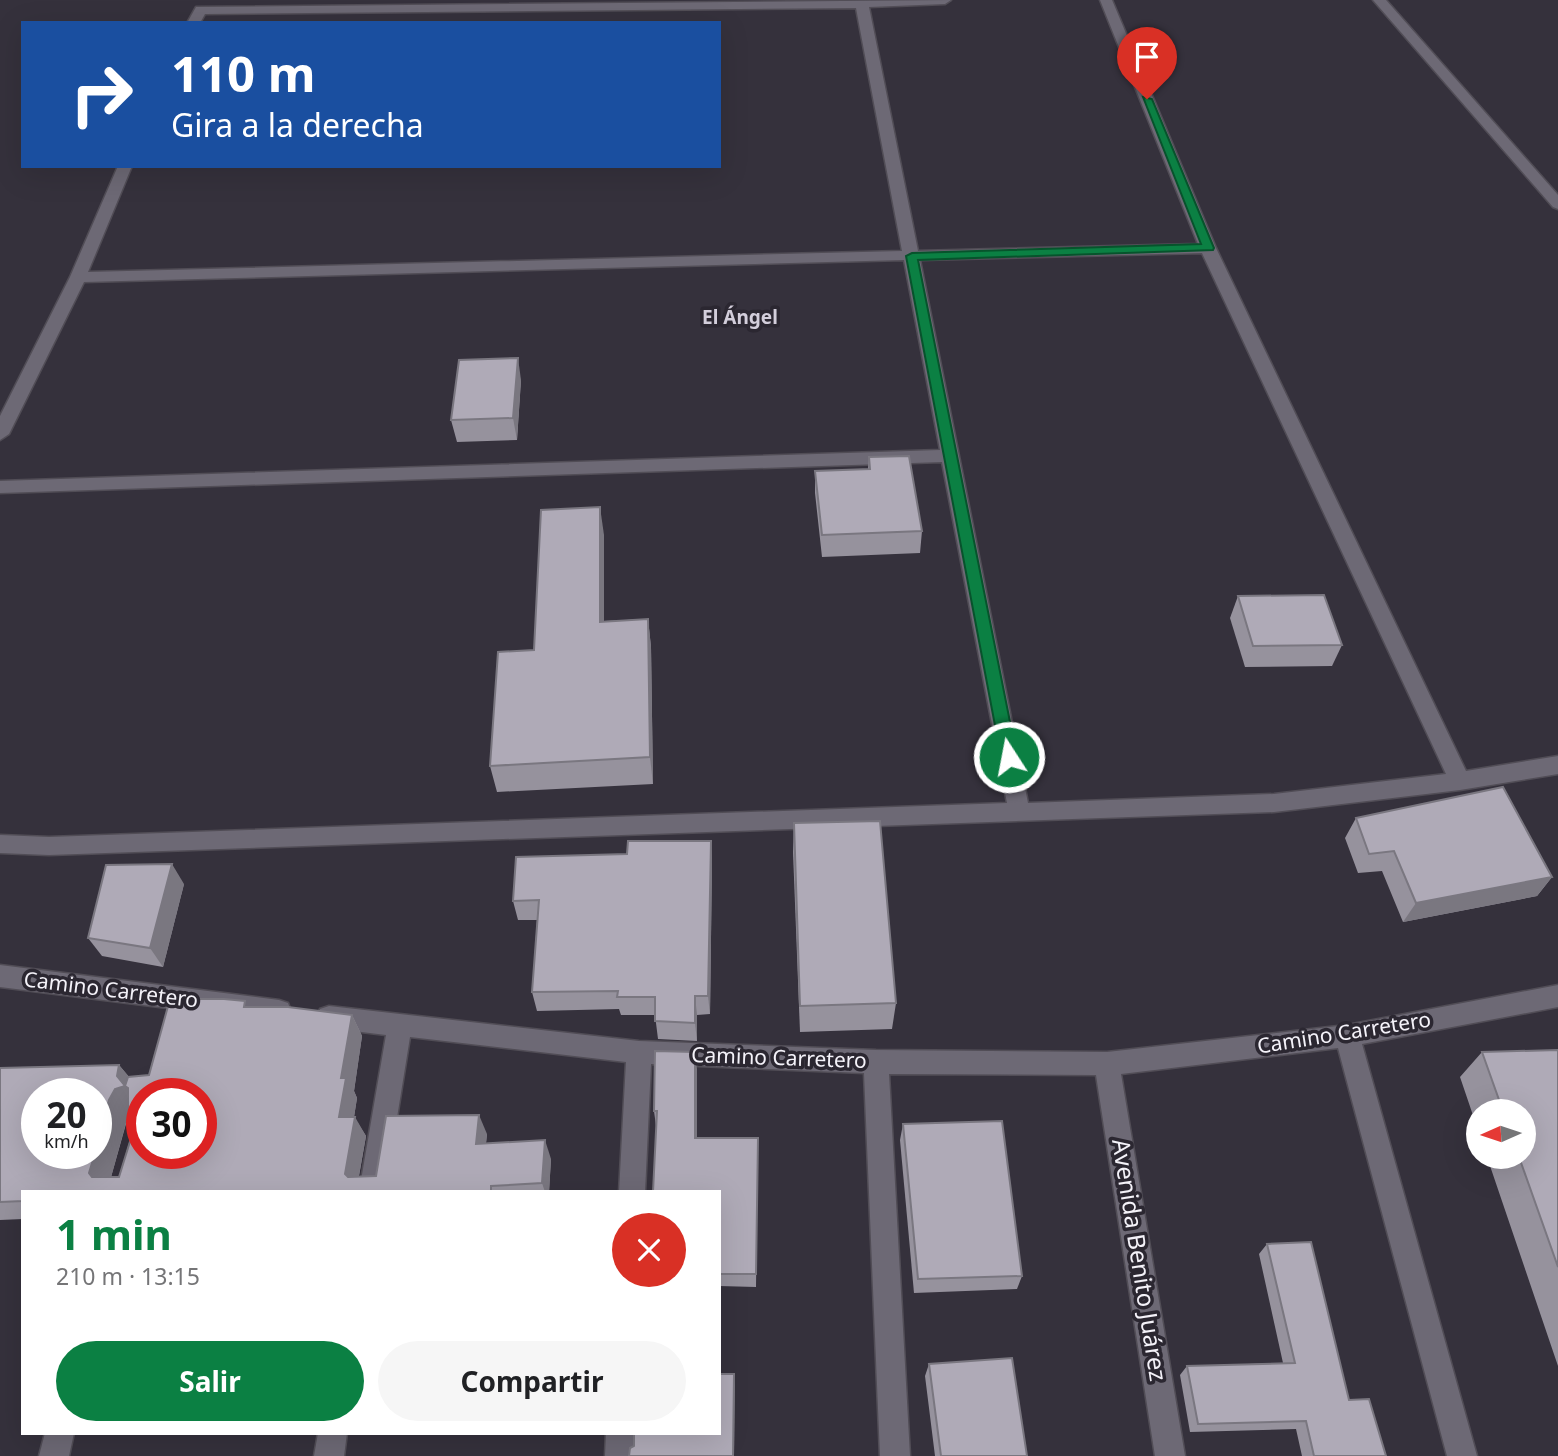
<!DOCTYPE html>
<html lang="es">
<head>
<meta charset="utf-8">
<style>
  :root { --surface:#fff; --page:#f6f6f6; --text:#202124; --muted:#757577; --accent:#0b8043 }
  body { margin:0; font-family:"Noto Sans",sans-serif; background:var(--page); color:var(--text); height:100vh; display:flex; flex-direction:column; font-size:26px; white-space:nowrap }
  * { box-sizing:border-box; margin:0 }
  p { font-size:23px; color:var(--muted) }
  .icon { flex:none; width:38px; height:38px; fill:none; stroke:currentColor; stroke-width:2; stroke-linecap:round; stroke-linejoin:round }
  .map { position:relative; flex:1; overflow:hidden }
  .drawer { position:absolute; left:21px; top:1190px; width:700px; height:245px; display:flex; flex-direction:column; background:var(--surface); border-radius:0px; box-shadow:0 7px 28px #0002 }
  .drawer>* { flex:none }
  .hud { position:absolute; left:21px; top:21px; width:700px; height:147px; border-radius:0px; box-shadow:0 7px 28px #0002; background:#1a4fa0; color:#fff; overflow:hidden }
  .needle { width:46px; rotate:267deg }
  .tools { position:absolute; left:1466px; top:1099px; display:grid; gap:14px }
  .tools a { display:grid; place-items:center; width:70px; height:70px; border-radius:50%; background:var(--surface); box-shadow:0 7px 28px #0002; font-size:35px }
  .speed { position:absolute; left:21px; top:1078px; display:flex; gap:14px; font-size:35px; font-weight:700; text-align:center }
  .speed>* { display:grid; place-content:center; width:91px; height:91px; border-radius:50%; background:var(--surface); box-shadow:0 7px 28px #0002; line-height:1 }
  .speed small { font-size:18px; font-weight:400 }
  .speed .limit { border:10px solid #d22; background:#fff; color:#111 }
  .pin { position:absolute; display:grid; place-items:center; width:60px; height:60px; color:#fff; margin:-72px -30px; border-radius:50% 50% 50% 0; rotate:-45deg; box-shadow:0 0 7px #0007 }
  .pin .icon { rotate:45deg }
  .me { position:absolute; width:77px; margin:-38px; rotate:349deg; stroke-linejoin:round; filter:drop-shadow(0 0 5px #0008) }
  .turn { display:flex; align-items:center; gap:24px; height:147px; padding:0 35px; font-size:32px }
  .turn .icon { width:91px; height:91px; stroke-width:2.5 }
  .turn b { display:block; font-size:49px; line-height:60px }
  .round { display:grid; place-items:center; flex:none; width:74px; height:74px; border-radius:37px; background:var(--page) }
  .headline { display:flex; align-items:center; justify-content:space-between; height:119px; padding:0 35px }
  h1 { font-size:42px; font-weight:700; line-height:52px; color:var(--accent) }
  .primary-button { display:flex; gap:14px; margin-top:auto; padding:14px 35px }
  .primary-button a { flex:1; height:80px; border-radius:42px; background:var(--accent); color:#fff; font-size:28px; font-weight:700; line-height:80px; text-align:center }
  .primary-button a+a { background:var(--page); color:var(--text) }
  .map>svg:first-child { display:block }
</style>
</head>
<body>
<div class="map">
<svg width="1558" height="1456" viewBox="0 0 1558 1456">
  <rect width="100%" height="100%" fill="#35313c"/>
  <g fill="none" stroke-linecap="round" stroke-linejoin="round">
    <g stroke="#514d56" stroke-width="3">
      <g id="street">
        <path d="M 951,0 L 945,4 L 869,7 L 918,251 L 1198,244 L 1100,0 L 1112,0 L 1216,248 L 1466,771 L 1558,756 L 1558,774 L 1460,790 L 1274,812 L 49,855 L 0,853 L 0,835 L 49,837 L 1007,803 L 942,462 L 0,493 L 0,481 L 940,450 L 904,260 L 84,282 L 9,434 L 0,440 L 0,416 L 70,277 L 118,166 L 132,166 L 88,272 L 902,251 L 856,8 L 205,14 L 200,23 L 187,23 L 196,7 ZM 1202,253 L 1446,774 L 1274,794 L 1028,803 L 920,260 Z"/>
        <path d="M 1373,0 L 1386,0 L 1558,195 L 1558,209 L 1553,207 Z"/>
        <path d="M 0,965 L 279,1000 L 288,1003 L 291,1011 L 288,1019 L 279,1022 L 0,987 Z"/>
        <path d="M 1558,985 L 1558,1007 L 1362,1044 L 1477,1456 L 1447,1456 L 1338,1048 L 1121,1074 L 1185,1456 L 1155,1456 L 1096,1075 L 889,1074 L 910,1456 L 880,1456 L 864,1073 L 651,1064 L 645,1192 L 619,1192 L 626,1062 L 410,1037 L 385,1192 L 359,1192 L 386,1035 L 329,1028 L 320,1025 L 317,1017 L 320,1009 L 329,1006 L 639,1041 L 876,1050 L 1107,1052 L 1347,1025 Z"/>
        <path d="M 45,1433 L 74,1433 L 69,1456 L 39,1456 Z"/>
        <path d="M 318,1433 L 347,1433 L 344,1456 L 314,1456 Z"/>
        <path d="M 606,1433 L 635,1433 L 635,1456 L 605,1456 Z"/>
      </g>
    </g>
    <use href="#street" fill="#6d6975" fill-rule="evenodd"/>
  </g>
  <g fill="#96929d" fill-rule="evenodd">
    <path d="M 521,380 L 517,440 L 457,442 L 451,420 Z"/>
    <path d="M 869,457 L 922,531 L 920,553 L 822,557 L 815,493 L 815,471 L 868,469 Z"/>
    <path d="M 604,535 L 604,621 L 648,619 L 651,647 L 653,784 L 497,792 L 490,766 Z"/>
    <path d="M 1238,596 L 1342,645 L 1332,666 L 1245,667 L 1230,618 Z"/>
    <path d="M 1356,818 L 1552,877 L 1537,896 L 1403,922 L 1382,871 L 1358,873 L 1345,838 Z"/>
    <path d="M 794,823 L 896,1003 L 892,1029 L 800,1032 L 793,852 Z"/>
    <path d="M 711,841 L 712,861 L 710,1014 L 697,1015 L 697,1041 L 658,1039 L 655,1015 L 621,1015 L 619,1009 L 537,1011 L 532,992 L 537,920 L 518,920 L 513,901 L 627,854 Z"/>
    <path d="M 184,884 L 163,967 L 102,956 L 88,938 Z"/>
    <path d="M 249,1007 L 352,1015 L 362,1036 L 354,1091 L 357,1098 L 354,1117 L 366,1136 L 359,1176 L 376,1176 L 487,1134 L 486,1143 L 551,1159 L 549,1192 L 23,1192 L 23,1219 L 0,1220 L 0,1068 L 119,1065 L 129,1077 L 149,1075 ZM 128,1117 L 128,1132 L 131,1136 L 119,1177 L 111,1177 Z"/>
    <path d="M 1558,1050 L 1558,1366 L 1487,1157 L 1524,1157 L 1524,1111 L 1479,1111 L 1479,1133 L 1460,1077 L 1482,1052 Z"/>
    <path d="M 697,1069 L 697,1138 L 758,1138 L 756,1287 L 719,1286 L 719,1192 L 656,1126 L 654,1111 Z"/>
    <path d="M 903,1124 L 1022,1276 L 1017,1289 L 914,1293 L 900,1140 Z"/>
    <path d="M 1267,1244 L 1349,1400 L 1386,1456 L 1302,1456 L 1296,1429 L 1190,1432 L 1180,1375 L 1187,1366 L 1283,1363 L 1259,1254 Z"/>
    <path d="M 929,1364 L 1027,1456 L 935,1456 L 925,1376 Z"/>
  </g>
  <g fill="#7a7780">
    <path d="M 518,358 L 521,380 L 517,440 L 513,418 Z"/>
    <path d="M 600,507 L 604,535 L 604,649 L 600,622 Z"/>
    <path d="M 648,619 L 651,647 L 653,784 L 650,757 Z"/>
    <path d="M 711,841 L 712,861 L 710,1014 L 708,996 Z"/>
    <path d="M 172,864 L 184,884 L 163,967 L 150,948 Z"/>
    <path d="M 1552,877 L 1537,896 L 1403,922 L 1416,903 Z"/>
    <path d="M 695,996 L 697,1015 L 697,1041 L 695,1023 Z"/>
    <path d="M 352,1015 L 362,1036 L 354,1091 L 357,1098 L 351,1136 L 339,1117 L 341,1078 Z"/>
    <path d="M 695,1052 L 697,1069 L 697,1153 L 695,1138 Z"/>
    <path d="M 119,1065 L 136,1085 L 125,1086 L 142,1106 L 132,1109 L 127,1119 L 107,1192 L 89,1173 L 95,1153 L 96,1153 L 96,1148 L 117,1076 Z"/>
    <path d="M 479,1115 L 487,1134 L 484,1162 L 476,1144 Z"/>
    <path d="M 355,1117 L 366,1136 L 356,1192 L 345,1174 Z"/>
    <path d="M 545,1140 L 551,1159 L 549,1192 L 545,1192 L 542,1183 Z"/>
    <path d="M 734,1374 L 735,1386 L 734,1456 L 733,1456 Z"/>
  </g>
  <g fill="#afaab7" stroke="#7a7780" stroke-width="2" fill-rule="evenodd">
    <path d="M 518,358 L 513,418 L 451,420 L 459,360 Z"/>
    <path d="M 909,456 L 922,531 L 822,535 L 815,471 L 870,469 L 869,457 Z"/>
    <path d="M 600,507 L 600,622 L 648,619 L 650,757 L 490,766 L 498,652 L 534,650 L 541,510 Z"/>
    <path d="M 1324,595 L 1342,645 L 1253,646 L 1238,596 Z"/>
    <path d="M 1503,787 L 1552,877 L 1416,903 L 1394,851 L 1369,854 L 1356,818 Z"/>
    <path d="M 880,821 L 896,1003 L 800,1006 L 794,823 Z"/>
    <path d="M 628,841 L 711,841 L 708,996 L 695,996 L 695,1023 L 655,1021 L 655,997 L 617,997 L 618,991 L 532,992 L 539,900 L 513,901 L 516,857 L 627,854 Z"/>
    <path d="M 172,864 L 150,948 L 88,938 L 106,865 Z"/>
    <path d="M 170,999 L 224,999 L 245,1001 L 244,1007 L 288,1007 L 352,1015 L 341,1078 L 346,1078 L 339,1117 L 355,1117 L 345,1174 L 348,1177 L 376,1176 L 386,1116 L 479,1115 L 476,1144 L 545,1140 L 542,1183 L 491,1186 L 491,1192 L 23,1192 L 23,1201 L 0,1202 L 0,1068 L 119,1065 L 117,1076 L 125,1086 L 115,1089 L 109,1100 L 96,1148 L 96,1094 L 37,1094 L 37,1153 L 95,1153 L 89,1173 L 92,1177 L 119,1177 L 132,1135 L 128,1132 L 128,1088 L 125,1086 L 128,1077 L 149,1075 ZM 142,1094 L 201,1094 L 201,1153 L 142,1153 Z"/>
    <path d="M 1558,1050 L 1558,1267 L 1519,1157 L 1524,1157 L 1524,1111 L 1503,1111 L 1482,1052 Z"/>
    <path d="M 655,1051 L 695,1052 L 695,1138 L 758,1138 L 756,1274 L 719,1274 L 719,1192 L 653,1192 L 657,1111 L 654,1111 Z"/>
    <path d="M 1002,1121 L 1022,1276 L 918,1279 L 903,1124 Z"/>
    <path d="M 1311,1242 L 1349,1400 L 1369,1399 L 1386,1456 L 1314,1456 L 1306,1421 L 1198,1424 L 1187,1366 L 1295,1363 L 1267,1244 Z"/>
    <path d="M 1012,1358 L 1027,1456 L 941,1456 L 929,1364 Z"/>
    <path d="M 719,1374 L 734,1374 L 733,1456 L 629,1456 L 630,1448 L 634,1446 L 634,1433 L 719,1433 Z"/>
  </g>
  <path fill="#0b8043" stroke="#07532c" stroke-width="2" d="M 1143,97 L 1152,99 L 1214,248 L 1213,250 L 918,260 L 1017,757 L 1009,763 L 1001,757 L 906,256 L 912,253 L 1201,244 Z"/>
  <g text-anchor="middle" stroke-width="7" stroke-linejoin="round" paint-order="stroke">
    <g font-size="19" font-weight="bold" fill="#d3cedb" stroke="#2b2731">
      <text x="740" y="324">El Ángel</text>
    </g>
    <g font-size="21" fill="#f4f2f9" stroke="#2b2731">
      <text transform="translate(111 990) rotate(7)" y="7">Camino Carretero</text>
      <text transform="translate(1344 1033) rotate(-9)" y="7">Camino Carretero</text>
      <text transform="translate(779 1058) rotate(2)" y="7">Camino Carretero</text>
    </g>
    <g font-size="24" fill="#f4f2f9" stroke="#2b2731">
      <text transform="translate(1139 1260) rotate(81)" y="8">Avenida Benito Juárez</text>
    </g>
  </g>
</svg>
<div class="tools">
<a><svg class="needle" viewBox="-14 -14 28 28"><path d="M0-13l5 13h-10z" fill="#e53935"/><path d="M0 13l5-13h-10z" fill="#757577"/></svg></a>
</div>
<div class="speed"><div>20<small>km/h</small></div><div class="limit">30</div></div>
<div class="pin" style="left:1147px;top:99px;background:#d93025"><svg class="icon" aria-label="arrive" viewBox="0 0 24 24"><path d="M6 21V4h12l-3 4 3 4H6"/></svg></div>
<svg class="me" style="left:1009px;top:757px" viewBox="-20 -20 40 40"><circle r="17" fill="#0b8043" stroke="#fff" stroke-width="3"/><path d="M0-11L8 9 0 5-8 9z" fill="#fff"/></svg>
<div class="hud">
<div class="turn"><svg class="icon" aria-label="right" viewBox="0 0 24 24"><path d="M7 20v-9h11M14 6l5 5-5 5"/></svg><div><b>110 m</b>Gira a la derecha</div></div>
</div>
<section class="drawer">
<div class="headline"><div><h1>1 min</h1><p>210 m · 13:15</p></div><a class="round" style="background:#d93025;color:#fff"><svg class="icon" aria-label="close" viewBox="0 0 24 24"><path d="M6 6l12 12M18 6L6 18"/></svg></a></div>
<div class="primary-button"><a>Salir</a><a>Compartir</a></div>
</section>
</div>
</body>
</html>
